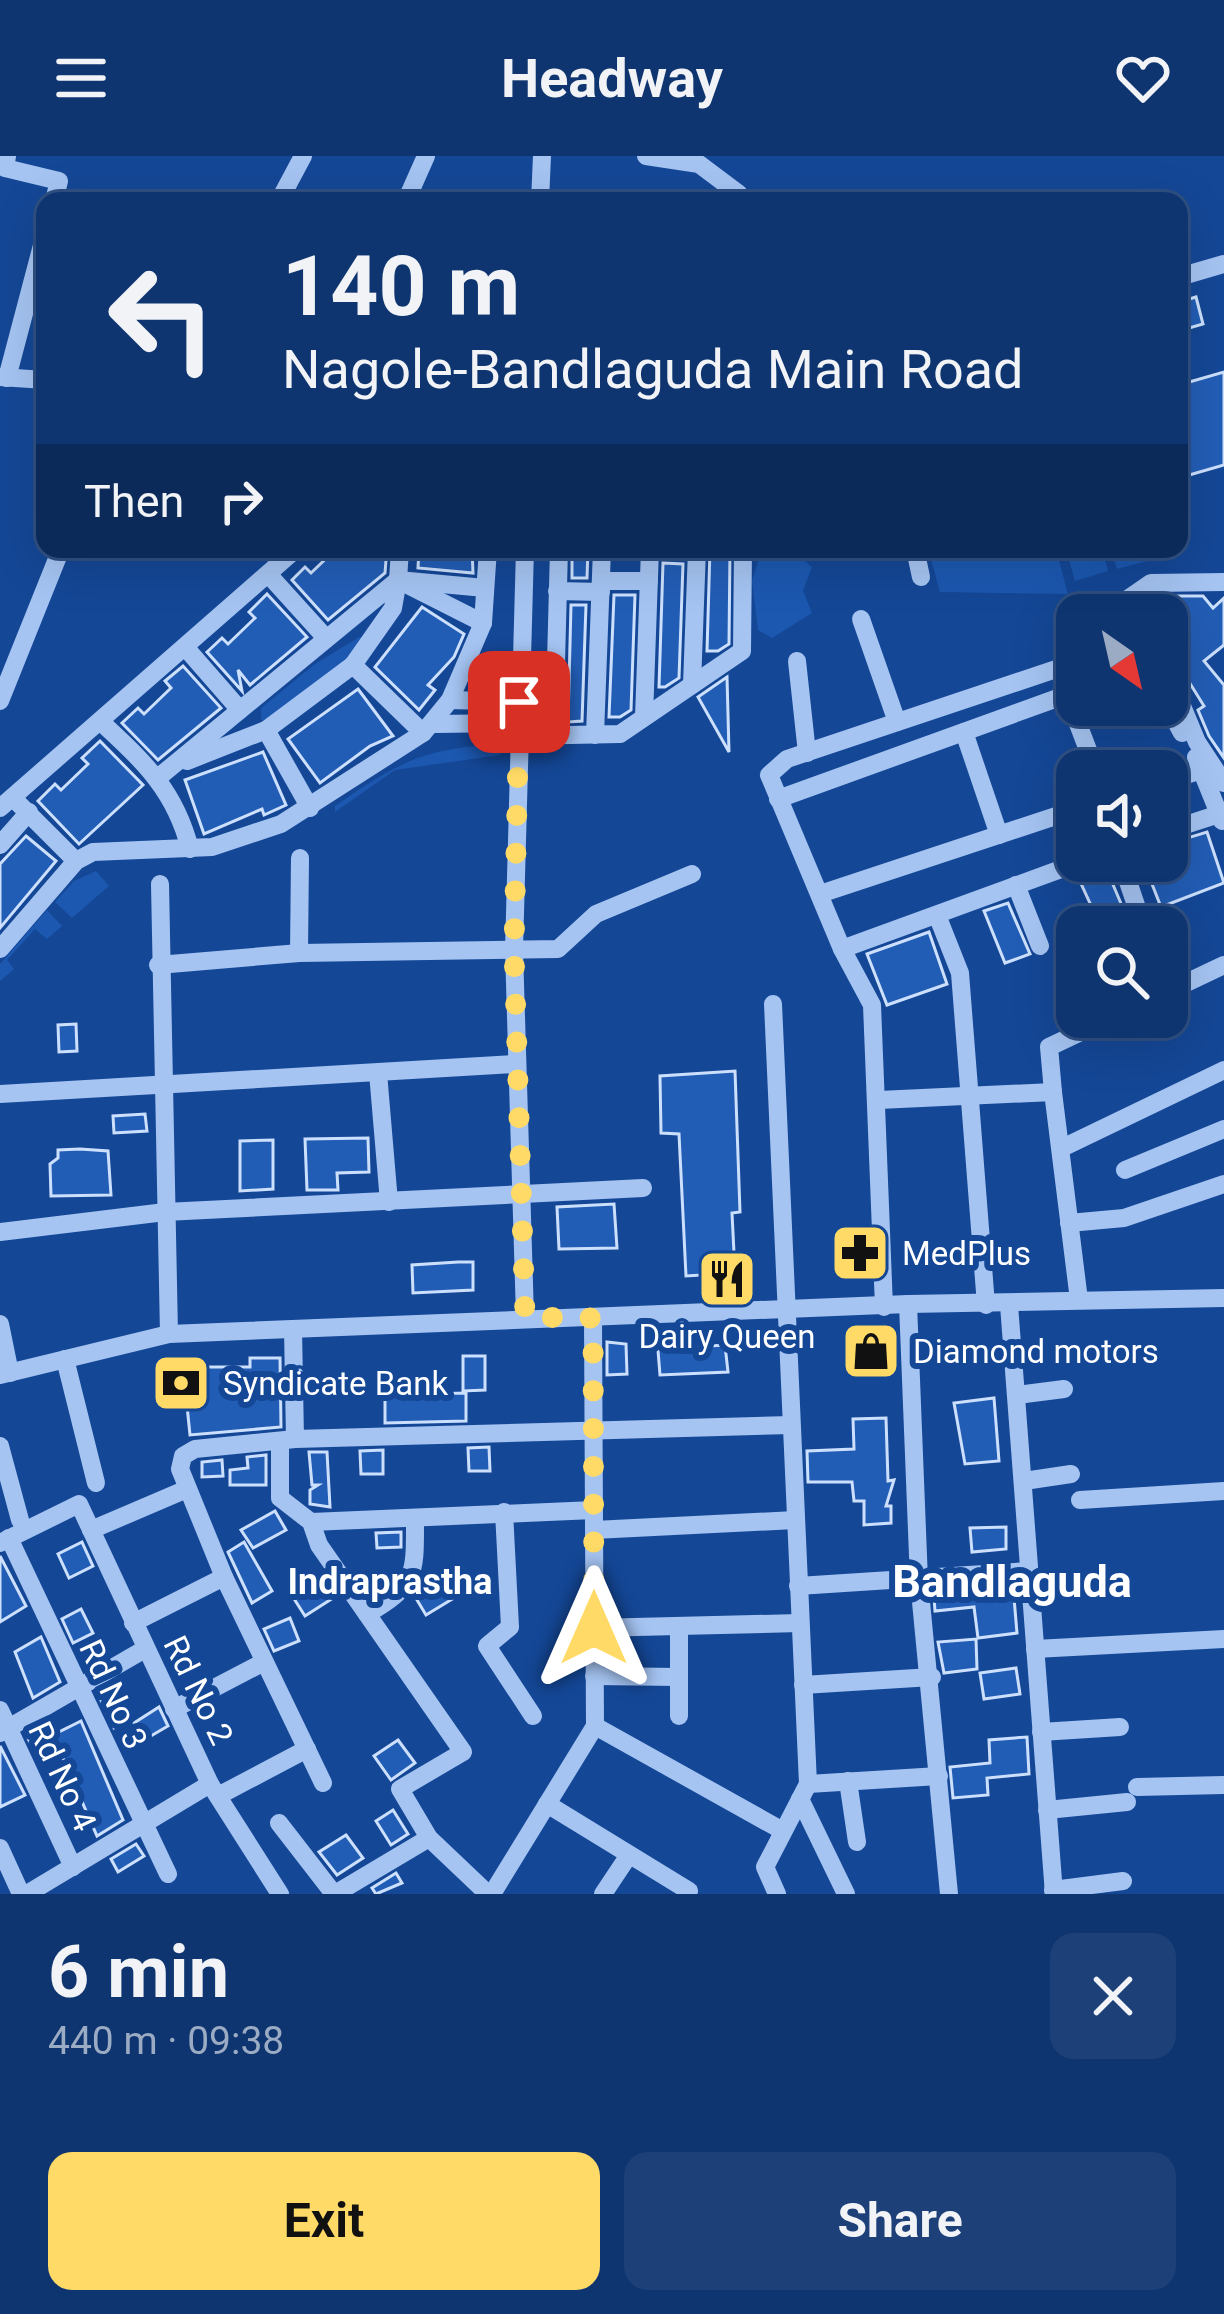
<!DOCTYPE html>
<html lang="en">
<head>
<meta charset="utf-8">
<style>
  :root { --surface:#0f3570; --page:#1d4078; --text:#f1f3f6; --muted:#9babc3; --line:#2f5083; --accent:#ffda66 }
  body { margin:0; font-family:Roboto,sans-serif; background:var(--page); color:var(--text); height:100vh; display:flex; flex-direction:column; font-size:45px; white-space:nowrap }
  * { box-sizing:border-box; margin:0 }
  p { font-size:39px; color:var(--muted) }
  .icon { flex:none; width:66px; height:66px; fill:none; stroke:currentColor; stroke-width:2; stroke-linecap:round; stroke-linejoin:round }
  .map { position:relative; height:1738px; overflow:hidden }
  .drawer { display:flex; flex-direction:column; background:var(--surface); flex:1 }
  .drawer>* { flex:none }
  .banner { position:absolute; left:36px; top:36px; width:1152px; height:366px; border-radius:24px; box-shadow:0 12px 48px #0002,0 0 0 3px var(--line); background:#0f3570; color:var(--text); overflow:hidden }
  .needle { width:78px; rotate:146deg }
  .fabs { position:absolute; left:1056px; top:438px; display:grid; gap:24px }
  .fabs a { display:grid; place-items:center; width:132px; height:132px; border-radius:24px; background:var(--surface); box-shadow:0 12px 48px #0002,0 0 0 3px var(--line); font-size:60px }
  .pin { position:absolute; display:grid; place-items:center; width:102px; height:102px; color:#fff; margin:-51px; border-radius:24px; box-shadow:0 6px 18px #0006 }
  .me { position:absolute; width:132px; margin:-66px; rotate:0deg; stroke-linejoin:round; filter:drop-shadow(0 0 9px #0008) }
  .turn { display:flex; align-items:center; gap:42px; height:252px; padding:0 48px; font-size:54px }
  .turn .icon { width:156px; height:156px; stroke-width:2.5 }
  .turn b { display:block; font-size:84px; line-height:102px }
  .then { display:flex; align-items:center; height:114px; padding:0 48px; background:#0003; gap:24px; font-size:45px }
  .round { display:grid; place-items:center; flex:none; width:126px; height:126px; border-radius:24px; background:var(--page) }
  .headline { display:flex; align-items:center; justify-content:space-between; height:204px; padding:0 48px }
  h1 { font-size:72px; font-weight:700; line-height:90px }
  .button { display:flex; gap:24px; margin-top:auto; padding:24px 48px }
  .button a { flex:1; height:138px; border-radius:24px; background:var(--accent); color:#111; font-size:48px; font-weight:700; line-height:138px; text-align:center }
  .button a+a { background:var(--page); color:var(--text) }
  header { display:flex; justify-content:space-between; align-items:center; height:156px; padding:0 48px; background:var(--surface); font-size:54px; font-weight:700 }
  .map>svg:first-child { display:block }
</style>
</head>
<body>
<header><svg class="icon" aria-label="menu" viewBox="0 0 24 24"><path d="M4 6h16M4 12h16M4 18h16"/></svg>Headway<svg class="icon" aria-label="heart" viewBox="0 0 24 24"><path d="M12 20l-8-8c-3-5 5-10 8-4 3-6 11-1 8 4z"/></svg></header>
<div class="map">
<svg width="1224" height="1738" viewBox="0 0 1224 1738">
  <rect width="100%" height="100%" fill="#144796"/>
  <g fill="#1c58b0">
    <path d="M 762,393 L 791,393 L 812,411 L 803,435 L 812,457 L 772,482 L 758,474 L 752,425 Z"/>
    <path d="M 928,393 L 1056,393 L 1068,438 L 940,436 Z"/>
    <path d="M 1066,393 L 1102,393 L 1108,415 L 1075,425 Z"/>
    <path d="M 1111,393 L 1148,393 L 1151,404 L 1117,413 Z"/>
    <path d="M 359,481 L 367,484 L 364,493 L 273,563 L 261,564 L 261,552 L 315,508 Z"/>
    <path d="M 489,582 L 501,583 L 500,599 L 395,614 L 335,656 L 335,650 C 392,611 417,594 487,589 Z"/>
    <path d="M 96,715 L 109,730 L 72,762 L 55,746 L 74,725 Z"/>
    <path d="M 47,754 L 62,770 L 47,783 L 35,773 L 7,804 L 14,813 L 0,825 L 0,808 Z"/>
  </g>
  <g fill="#225db5" stroke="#cce0fd" stroke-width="3">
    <path d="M 1196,141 L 1203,168 L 1179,175 L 1179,146 Z"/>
    <path d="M 1224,216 L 1224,309 L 1179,322 L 1179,229 Z"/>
    <path d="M 336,393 L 375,393 L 386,404 L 385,417 L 328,464 L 292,424 L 305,411 L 311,417 Z"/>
    <path d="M 419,393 L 472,393 L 473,417 L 418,412 Z"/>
    <path d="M 572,393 L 588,393 L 587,422 L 572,422 Z"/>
    <path d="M 710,393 L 730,393 L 729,488 L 718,495 L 707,495 Z"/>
    <path d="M 663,407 L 683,408 L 679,522 L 665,531 L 659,531 Z"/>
    <path d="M 267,438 L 307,481 L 250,529 L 238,514 L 242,535 L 207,496 L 222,482 L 228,488 L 255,462 L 249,456 Z"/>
    <path d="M 614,439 L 635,439 L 631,554 L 620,561 L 609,561 Z"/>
    <path d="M 1155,440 L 1203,440 L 1213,452 L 1224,442 L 1224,489 L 1204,505 L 1224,529 L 1224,602 L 1209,580 L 1198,554 L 1204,550 L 1181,513 L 1185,509 L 1171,493 L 1167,459 L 1145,459 L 1142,450 Z"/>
    <path d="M 571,449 L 586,449 L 582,565 L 568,566 Z"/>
    <path d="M 422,451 L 464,478 L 454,501 L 428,529 L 435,534 L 419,554 L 375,511 Z"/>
    <path d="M 183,510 L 221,552 L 158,604 L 122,567 L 138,552 L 144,558 L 171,532 L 165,525 Z"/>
    <path d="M 727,521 L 729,596 L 698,541 Z"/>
    <path d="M 358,533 L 393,580 L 370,590 L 320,627 L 288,583 Z"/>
    <path d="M 100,585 L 143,629 L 79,688 L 38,645 L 55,628 L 61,634 L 88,608 L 82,602 Z"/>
    <path d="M 263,596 L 286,649 L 264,659 L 262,653 L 204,678 L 185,624 Z"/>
    <path d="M 1207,676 L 1224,727 L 1161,751 L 1143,705 L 1167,705 L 1167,688 Z"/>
    <path d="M 26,680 L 56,705 L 0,772 L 0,708 Z"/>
    <path d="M 1103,705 L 1128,764 L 1108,771 L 1077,771 L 1077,783 L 1065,787 L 1058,770 L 1094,756 L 1078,721 Z"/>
    <path d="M 1008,747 L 1030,798 L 1005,807 L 984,755 Z"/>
    <path d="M 929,776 L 947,828 L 887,849 L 867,798 Z"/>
    <path d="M 76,868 L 77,895 L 59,896 L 58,869 Z"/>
    <path d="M 735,915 L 740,1056 L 732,1057 L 735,1117 L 686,1120 L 679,978 L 661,977 L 660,920 Z"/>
    <path d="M 145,958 L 147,975 L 114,977 L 113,960 Z"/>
    <path d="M 368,982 L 369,1016 L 337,1017 L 338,1034 L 307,1034 L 305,983 Z"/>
    <path d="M 273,984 L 273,1033 L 240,1035 L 240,985 Z"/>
    <path d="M 80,993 L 108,995 L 111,1039 L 51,1040 L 50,1008 L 58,1002 L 58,994 Z"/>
    <path d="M 614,1048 L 617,1092 L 559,1093 L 557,1051 Z"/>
    <path d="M 458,1106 L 473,1106 L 473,1134 L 413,1137 L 412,1109 Z"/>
    <path d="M 677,1180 L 677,1192 L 725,1189 L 728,1216 L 660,1219 L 657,1182 Z"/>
    <path d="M 607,1186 L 626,1188 L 627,1218 L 607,1219 Z"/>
    <path d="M 463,1200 L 485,1200 L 485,1234 L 463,1235 Z"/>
    <path d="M 250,1202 L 280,1202 L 281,1271 L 190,1279 L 183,1211 L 250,1211 Z"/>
    <path d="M 466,1237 L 466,1265 L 385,1267 L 385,1239 Z"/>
    <path d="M 994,1242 L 999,1305 L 965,1308 L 954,1247 Z"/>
    <path d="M 886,1262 L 888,1325 L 894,1324 L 886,1350 L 891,1350 L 891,1367 L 864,1369 L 864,1345 L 854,1345 L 852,1326 L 808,1326 L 807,1295 L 854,1293 L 853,1263 Z"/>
    <path d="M 489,1291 L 490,1315 L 469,1315 L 468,1292 Z"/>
    <path d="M 383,1294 L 383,1318 L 361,1318 L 360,1295 Z"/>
    <path d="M 309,1296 L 327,1296 L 330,1351 L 310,1348 L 310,1334 L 318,1329 L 312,1329 Z"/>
    <path d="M 266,1299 L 266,1329 L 230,1329 L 230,1314 L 248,1312 L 247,1301 Z"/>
    <path d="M 222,1304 L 223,1320 L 202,1321 L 202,1306 Z"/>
    <path d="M 275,1355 L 286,1374 L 253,1392 L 241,1374 Z"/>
    <path d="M 1006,1371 L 1006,1393 L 972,1396 L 970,1372 Z"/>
    <path d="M 401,1376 L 401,1391 L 377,1392 L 376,1377 Z"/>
    <path d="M 82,1386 L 93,1410 L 69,1422 L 58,1398 Z"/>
    <path d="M 244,1386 L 272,1435 L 252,1447 L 228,1396 Z"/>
    <path d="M 0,1400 L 26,1450 L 0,1466 Z"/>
    <path d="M 441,1420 L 454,1442 L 426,1459 L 414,1439 Z"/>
    <path d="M 319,1421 L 333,1442 L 305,1460 L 291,1438 Z"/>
    <path d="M 1013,1430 L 1017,1477 L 978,1482 L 974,1451 L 935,1455 L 934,1441 Z"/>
    <path d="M 81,1453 L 93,1477 L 73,1487 L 62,1463 Z"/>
    <path d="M 290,1462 L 299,1485 L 274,1495 L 264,1473 Z"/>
    <path d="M 41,1481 L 60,1526 L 33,1542 L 15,1496 Z"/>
    <path d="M 976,1483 L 977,1513 L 944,1517 L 938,1486 Z"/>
    <path d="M 1016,1512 L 1020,1538 L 984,1543 L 980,1517 Z"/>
    <path d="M 117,1525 L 133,1561 L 114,1572 L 97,1536 Z"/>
    <path d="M 159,1551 L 168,1570 L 144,1584 L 134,1567 Z"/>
    <path d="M 81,1565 L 123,1664 L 97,1680 L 53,1579 Z"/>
    <path d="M 44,1567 L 52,1583 L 33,1593 L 26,1578 Z"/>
    <path d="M 1027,1581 L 1029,1618 L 987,1622 L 988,1639 L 953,1642 L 950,1611 L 990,1607 L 989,1584 Z"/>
    <path d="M 398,1584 L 415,1607 L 391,1624 L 374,1600 Z"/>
    <path d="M 0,1590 L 25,1639 L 0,1651 Z"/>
    <path d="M 393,1654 L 408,1678 L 391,1689 L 376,1665 Z"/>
    <path d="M 346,1679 L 363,1702 L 337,1719 L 319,1696 Z"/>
    <path d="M 136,1688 L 144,1700 L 118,1716 L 111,1703 Z"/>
    <path d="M 396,1717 L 402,1727 L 376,1738 L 372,1732 Z"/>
  </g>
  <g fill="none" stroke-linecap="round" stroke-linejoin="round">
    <g stroke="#a5c4f2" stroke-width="18">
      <path d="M 7,0 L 5,12 L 59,25 L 54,45"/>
      <path d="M 646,0 L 699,8 L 739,38"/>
      <path d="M 279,45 L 303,0"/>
      <path d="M 406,45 L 426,0"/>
      <path d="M 540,45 L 542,0"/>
      <path d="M 1179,121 L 1224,108"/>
      <path d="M 0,221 L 45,224"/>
      <path d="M 7,222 L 45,78"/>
      <path d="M 400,393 L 398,424 L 483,467"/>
      <path d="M 657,393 L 697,395"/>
      <path d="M 915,393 L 921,421"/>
      <path d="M 268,418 L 325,481"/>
      <path d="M 398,424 L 393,452 L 353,509 L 423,577"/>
      <path d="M 601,425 L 649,425"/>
      <path d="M 557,435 L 601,436"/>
      <path d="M 1095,453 L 1101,459"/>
      <path d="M 1132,459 L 1122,447 L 1151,427 L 1224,426"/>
      <path d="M 861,463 L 897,566"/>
      <path d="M 185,491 L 240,554"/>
      <path d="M 797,505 L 807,597"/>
      <path d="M 1167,514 L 1197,586 L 1224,627"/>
      <path d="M 692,529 L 697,393"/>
      <path d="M 1067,539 L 1096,615"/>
      <path d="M 450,544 L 519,546"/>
      <path d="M 0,545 L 61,393"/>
      <path d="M 1167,549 L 1182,577"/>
      <path d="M 644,561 L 650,393"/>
      <path d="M 101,566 C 144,606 175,634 190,693"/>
      <path d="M 435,568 L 518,567"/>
      <path d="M 266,574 L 310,652"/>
      <path d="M 964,576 L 999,679"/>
      <path d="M 595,579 L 602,393"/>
      <path d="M 518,580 L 620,578 L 742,495 L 743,393"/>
      <path d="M 554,581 L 559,393"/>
      <path d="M 1196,601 L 1219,658"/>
      <path d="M 187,605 L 266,574 L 353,509"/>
      <path d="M 160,620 L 398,424 L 485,432"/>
      <path d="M 1167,625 L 1202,614"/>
      <path d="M 13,642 L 76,705"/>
      <path d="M 778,643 L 1077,535"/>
      <path d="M 0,652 L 296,393"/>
      <path d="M 1167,675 L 1219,658 L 1222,665"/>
      <path d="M 0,689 L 29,656"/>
      <path d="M 1121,705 L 1138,755"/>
      <path d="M 160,728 L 169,1178"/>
      <path d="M 1016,729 L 1040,790"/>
      <path d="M 820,738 L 1077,653"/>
      <path d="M 937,759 L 960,817 L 986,1149"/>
      <path d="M 0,793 L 76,705 L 93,696 L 212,691 L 281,668 L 423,577 L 450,544 L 483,467 L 488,393"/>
      <path d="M 842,793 L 1083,705"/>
      <path d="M 299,797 L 300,702"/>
      <path d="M 158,809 L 299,797 L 558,793 L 596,758 L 692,718"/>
      <path d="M 1167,836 L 1224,809"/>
      <path d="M 773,848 L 808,1628 L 765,1711 L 777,1738"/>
      <path d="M 378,917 L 389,1046"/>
      <path d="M 1053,936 L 1049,891 L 1112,861"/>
      <path d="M 0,938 L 516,908"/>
      <path d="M 879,944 L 1053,936 L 1079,1144"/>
      <path d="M 1062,992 L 1224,914"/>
      <path d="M 1125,1014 L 1224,973"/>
      <path d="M 1069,1067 L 1124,1062 L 1224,1028"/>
      <path d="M 0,1076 L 165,1056 L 643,1032"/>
      <path d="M 908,1148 L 919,1425 L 949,1738"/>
      <path d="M 1009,1149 L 1054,1738"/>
      <path d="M 884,1151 L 872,849 L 842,793 L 769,619 L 787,603 L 1077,506"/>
      <path d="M 525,1161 L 514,794 L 525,393"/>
      <path d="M 0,1168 L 10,1217"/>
      <path d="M 293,1173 L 295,1283"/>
      <path d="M 65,1203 L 96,1327"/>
      <path d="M 0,1219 L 169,1178 L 908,1148 L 1224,1142"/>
      <path d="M 1017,1239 L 1064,1233"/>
      <path d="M 280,1285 L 280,1342 L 311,1366 L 319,1389 L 463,1596 L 400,1633 L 429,1682 L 488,1738"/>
      <path d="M 0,1290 L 20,1364"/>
      <path d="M 1024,1325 L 1071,1318"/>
      <path d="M 1080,1344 L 1224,1335"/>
      <path d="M 504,1356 L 510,1471 L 487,1490 L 533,1560"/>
      <path d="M 311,1366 L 594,1354"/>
      <path d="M 91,1374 L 187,1333"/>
      <path d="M 594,1374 L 795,1364"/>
      <path d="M 9,1382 L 168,1718"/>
      <path d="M 0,1387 L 79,1348 L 210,1628 L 280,1738"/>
      <path d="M 798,1430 L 1029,1415"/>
      <path d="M 367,1458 C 417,1429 415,1418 415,1363"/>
      <path d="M 133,1467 L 224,1421"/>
      <path d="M 679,1470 L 679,1560"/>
      <path d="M 594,1472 L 800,1467"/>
      <path d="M 1035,1493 L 1224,1483"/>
      <path d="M 594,1520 L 679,1521"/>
      <path d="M 803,1529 L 932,1521"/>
      <path d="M 174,1553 L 264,1506"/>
      <path d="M 0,1554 L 73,1711"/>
      <path d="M 595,1570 L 783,1675"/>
      <path d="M 1041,1576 L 1120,1571"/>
      <path d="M 0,1577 L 145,1493"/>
      <path d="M 848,1625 L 857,1686"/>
      <path d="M 323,1627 L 224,1421 L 180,1313 L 183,1300 L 195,1293 L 295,1283 L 791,1269"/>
      <path d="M 808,1628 L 939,1620"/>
      <path d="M 1137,1631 L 1224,1629"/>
      <path d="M 218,1640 L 307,1593"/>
      <path d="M 800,1643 L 846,1738"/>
      <path d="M 547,1648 L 689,1735"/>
      <path d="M 1047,1654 L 1127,1646"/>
      <path d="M 279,1667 L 334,1738"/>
      <path d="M 0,1692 L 21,1738"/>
      <path d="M 1053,1734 L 1123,1725"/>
      <path d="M 27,1738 L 210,1628"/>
      <path d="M 335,1738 L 429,1682"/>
      <path d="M 492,1738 L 595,1570 L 593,1162"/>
      <path d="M 603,1738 L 629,1699"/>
    </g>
  </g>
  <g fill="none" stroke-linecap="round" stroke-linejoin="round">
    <path stroke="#ffda66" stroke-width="21" stroke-dasharray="0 37.8" d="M 519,546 L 514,794 L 525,1161 L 593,1162 L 594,1472"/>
  </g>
  <defs>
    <g id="pharmacy-square" transform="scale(3)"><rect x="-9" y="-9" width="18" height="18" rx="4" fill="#ffda66" stroke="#144796"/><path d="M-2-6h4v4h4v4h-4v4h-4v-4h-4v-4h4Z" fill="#111"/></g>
    <g id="restaurant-square" transform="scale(3)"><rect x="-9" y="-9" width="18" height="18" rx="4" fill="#ffda66" stroke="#144796"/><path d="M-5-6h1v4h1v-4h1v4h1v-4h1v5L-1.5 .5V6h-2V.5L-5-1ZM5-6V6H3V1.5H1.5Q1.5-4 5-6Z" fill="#111"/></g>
    <g id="shop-square" transform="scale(3)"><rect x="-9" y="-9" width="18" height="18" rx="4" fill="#ffda66" stroke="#144796"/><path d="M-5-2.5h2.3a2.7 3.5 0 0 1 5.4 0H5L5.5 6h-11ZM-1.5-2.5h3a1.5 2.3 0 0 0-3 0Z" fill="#111"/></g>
    <g id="bank-square" transform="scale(3)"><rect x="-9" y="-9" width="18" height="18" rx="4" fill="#ffda66" stroke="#144796"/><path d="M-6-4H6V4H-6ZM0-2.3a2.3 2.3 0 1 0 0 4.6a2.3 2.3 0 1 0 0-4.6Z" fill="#111"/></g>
  </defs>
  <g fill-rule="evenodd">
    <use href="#pharmacy-square" x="860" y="1097"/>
    <use href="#restaurant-square" x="727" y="1123"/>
    <use href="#shop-square" x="871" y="1195"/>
    <use href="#bank-square" x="181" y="1227"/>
  </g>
  <g text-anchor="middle" stroke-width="12" stroke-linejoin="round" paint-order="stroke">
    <g font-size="33" fill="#fff" stroke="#144796" text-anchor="start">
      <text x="902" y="1109">MedPlus</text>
      <text x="727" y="1192" text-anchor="middle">Dairy Queen</text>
      <text x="913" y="1207">Diamond motors</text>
      <text x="223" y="1239">Syndicate Bank</text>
    </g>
    <g font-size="33" fill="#fff" stroke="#144796">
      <text transform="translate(199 1534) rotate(64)" y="12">Rd No 2</text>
      <text transform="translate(114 1538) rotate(65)" y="12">Rd No 3</text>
      <text transform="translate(63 1620) rotate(65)" y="12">Rd No 4</text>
    </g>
    <g font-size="36" font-weight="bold" fill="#fff" stroke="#144796">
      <text x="390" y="1438">Indraprastha</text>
    </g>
    <g font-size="45" font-weight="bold" fill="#fff" stroke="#144796">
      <text x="1012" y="1441">Bandlaguda</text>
    </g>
  </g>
</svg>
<div class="fabs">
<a><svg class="needle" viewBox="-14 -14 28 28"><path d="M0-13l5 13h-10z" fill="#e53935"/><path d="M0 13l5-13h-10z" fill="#9babc3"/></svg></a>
<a><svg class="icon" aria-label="sound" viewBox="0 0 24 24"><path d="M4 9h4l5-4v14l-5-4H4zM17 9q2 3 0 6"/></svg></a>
<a><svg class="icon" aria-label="search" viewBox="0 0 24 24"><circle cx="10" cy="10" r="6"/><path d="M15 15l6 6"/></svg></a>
</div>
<div class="pin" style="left:519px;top:546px;background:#d93025"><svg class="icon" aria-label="arrive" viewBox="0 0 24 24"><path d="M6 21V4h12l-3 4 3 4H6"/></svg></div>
<svg class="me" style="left:594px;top:1472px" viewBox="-20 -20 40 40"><path d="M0-17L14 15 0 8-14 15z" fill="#ffda66" stroke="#fff" stroke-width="4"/></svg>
<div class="banner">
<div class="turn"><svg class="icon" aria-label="left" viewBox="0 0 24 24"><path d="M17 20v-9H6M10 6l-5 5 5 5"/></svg><div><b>140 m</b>Nagole-Bandlaguda Main Road</div></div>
<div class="then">Then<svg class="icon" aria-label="right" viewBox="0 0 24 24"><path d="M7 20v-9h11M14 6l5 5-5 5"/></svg></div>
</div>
</div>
<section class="drawer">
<div class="headline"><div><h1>6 min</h1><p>440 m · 09:38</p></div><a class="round"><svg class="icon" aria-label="close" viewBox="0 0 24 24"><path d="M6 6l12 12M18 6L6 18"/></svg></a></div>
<div class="button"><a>Exit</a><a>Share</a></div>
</section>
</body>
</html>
